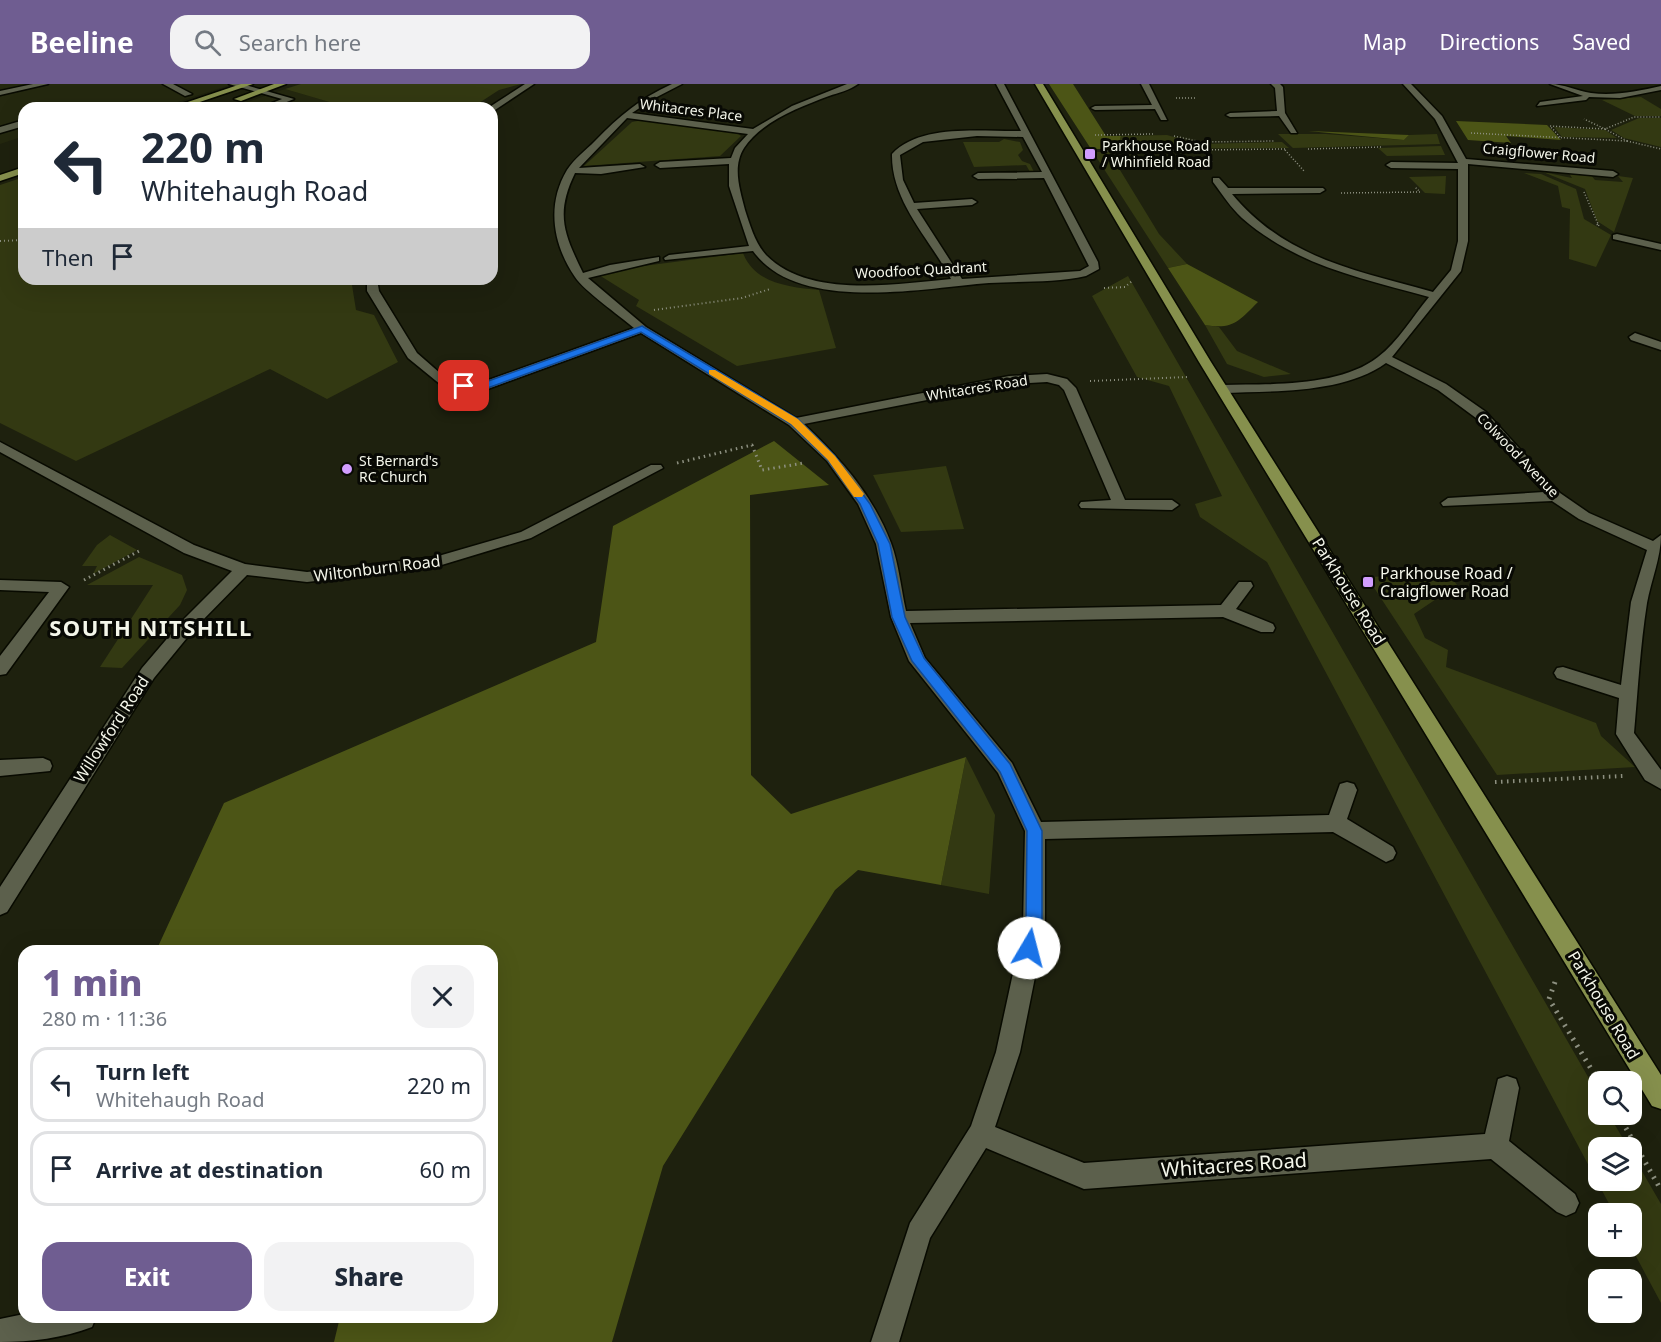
<!DOCTYPE html>
<html lang="en">
<head>
<meta charset="utf-8">
<style>
  :root { --surface:#fff; --page:#f2f2f3; --text:#1f2937; --muted:#747a83; --line:#e0e1e3; --accent:#6f5d91 }
  body { margin:0; font-family:"Noto Sans",sans-serif; background:var(--page); color:var(--text); height:100vh; display:flex; flex-direction:column; font-size:22px; white-space:nowrap }
  * { box-sizing:border-box; margin:0 }
  p { font-size:20px; color:var(--muted) }
  .icon { flex:none; width:33px; height:33px; fill:none; stroke:currentColor; stroke-width:2; stroke-linecap:round; stroke-linejoin:round }
  .map { position:relative; flex:1; overflow:hidden }
  .drawer { position:absolute; left:18px; top:861px; width:480px; height:378px; display:flex; flex-direction:column; background:var(--surface); border-radius:18px; box-shadow:0 6px 24px #0002 }
  .drawer>* { flex:none }
  .hud { position:absolute; left:18px; top:18px; width:480px; height:183px; border-radius:18px; box-shadow:0 6px 24px #0002; background:#fff; color:var(--text); overflow:hidden }
  .buttons { position:absolute; left:1588px; top:987px; display:grid; gap:12px }
  .buttons a { display:grid; place-items:center; width:54px; height:54px; border-radius:12px; background:var(--surface); box-shadow:0 6px 24px #0002; font-size:30px }
  .pin { position:absolute; display:grid; place-items:center; width:51px; height:51px; color:#fff; margin:-26px; border-radius:12px; box-shadow:0 3px 9px #0006 }
  .me { position:absolute; width:66px; margin:-33px; rotate:8deg; stroke-linejoin:round; filter:drop-shadow(0 0 4px #0008) }
  .turn { display:flex; align-items:center; gap:21px; height:126px; padding:0 24px; font-size:27px }
  .turn .icon { width:78px; height:78px; stroke-width:2.5 }
  .turn b { display:block; font-size:42px; line-height:51px }
  .then { display:flex; align-items:center; height:57px; padding:0 24px; background:#0003; gap:12px; font-size:22px }
  .round { display:grid; place-items:center; flex:none; width:63px; height:63px; border-radius:18px; background:var(--page) }
  .head { display:flex; align-items:center; justify-content:space-between; height:102px; padding:0 24px }
  h1 { font-size:36px; font-weight:800; line-height:45px; color:var(--accent) }
  .cta { display:flex; gap:12px; margin-top:auto; padding:12px 24px }
  .cta a { flex:1; height:69px; border-radius:18px; background:var(--accent); color:#fff; font-size:24px; font-weight:800; line-height:69px; text-align:center }
  .cta a+a { background:var(--page); color:var(--text) }
  ul { padding:0; list-style:none }
  li { display:flex; align-items:center; gap:18px; height:75px; margin:0 12px 9px; padding:0 12px; border:3px solid var(--line); border-radius:18px }
  li div { flex:1 }
  li b { display:block; font-size:22px }
  li em { font-style:normal }
  header { display:flex; align-items:center; gap:36px; box-sizing:border-box; height:84px; padding:0 30px; background:var(--accent); color:#fff }
  header strong { font-size:28px }
  nav { display:flex; gap:33px; margin-inline-start:auto; font-size:21px }
  .search { width:420px; height:54px; background:var(--page); display:flex; align-items:center; gap:15px; box-sizing:border-box; padding:0 21px; border-radius:18px; color:var(--muted); font-size:22px }
  .map>svg:first-child { display:block }
</style>
</head>
<body>
<header>
<strong>Beeline</strong>
<div class="search"><svg class="icon" aria-label="search" viewBox="0 0 24 24"><circle cx="10" cy="10" r="6"/><path d="M15 15l6 6"/></svg>Search here</div>
<nav><a>Map</a><a>Directions</a><a>Saved</a></nav>
</header>
<div class="map">
<svg width="1661" height="1258" viewBox="0 0 1661 1258">
  <rect width="100%" height="100%" fill="#1e210e"/>
  <g fill="#24280f">
    <path d="M 0,0 L 233,0 L 159,24 L 24,24 L 24,52 L 0,60 Z"/>
    <path d="M 285,5 L 344,22 L 230,24 Z"/>
  </g>
  <g fill="#333912">
    <path d="M 301,0 L 521,0 L 499,6 L 479,19 L 483,24 L 338,24 L 343,22 L 285,5 Z"/>
    <path d="M 1641,13 L 1661,25 L 1661,32 L 1635,32 L 1602,16 Z"/>
    <path d="M 1639,34 L 1661,34 L 1661,63 L 1624,54 L 1611,46 Z"/>
    <path d="M 643,36 L 734,47 L 741,52 L 720,72 L 584,82 L 632,38 Z"/>
    <path d="M 1554,43 L 1605,46 L 1617,54 L 1562,53 Z"/>
    <path d="M 1278,50 L 1326,50 L 1404,56 L 1409,51 L 1437,50 L 1440,60 L 1293,64 Z"/>
    <path d="M 1167,51 L 1199,60 L 1282,58 L 1289,64 L 1117,65 L 1121,52 Z"/>
    <path d="M 1004,55 L 1020,58 L 1023,66 L 1018,71 L 1022,77 L 1030,80 L 1034,88 L 1030,88 L 1026,81 L 974,83 L 963,58 L 999,58 Z"/>
    <path d="M 1441,62 L 1445,71 L 1387,72 L 1378,64 Z"/>
    <path d="M 1093,68 L 1109,68 L 1159,150 L 1187,180 L 1168,184 Z"/>
    <path d="M 1543,88 L 1572,94 L 1569,89 L 1590,90 L 1595,96 L 1623,98 L 1618,92 L 1633,94 L 1614,148 L 1597,137 L 1585,105 Z"/>
    <path d="M 1524,89 L 1541,90 L 1576,105 L 1584,135 L 1611,151 L 1596,183 L 1569,175 L 1570,125 L 1562,123 L 1558,102 Z"/>
    <path d="M 1446,92 L 1445,110 L 1425,109 L 1409,93 Z"/>
    <path d="M 24,93 L 24,195 L 361,195 L 352,201 L 356,226 L 374,231 L 398,278 L 327,315 L 270,285 L 76,377 L 0,339 L 0,101 Z"/>
    <path d="M 743,169 C 755,200 790,203 819,206 L 836,264 L 737,282 L 636,222 L 639,216 L 599,191 L 628,184 Z"/>
    <path d="M 1128,192 L 1599,1012 L 1599,1030 L 1609,1031 L 1628,1063 L 1599,1064 L 1599,1096 L 1632,1096 L 1632,1070 L 1661,1120 L 1661,1219 L 1631,1163 L 1632,1130 L 1614,1129 L 1267,478 L 1200,433 L 1195,420 L 1222,412 L 1169,302 L 1137,293 L 1092,212 Z"/>
    <path d="M 1205,241 L 1219,243 L 1237,267 L 1291,290 L 1264,293 L 1227,280 Z"/>
    <path d="M 946,382 L 964,445 L 901,448 L 873,391 Z"/>
    <path d="M 110,451 L 137,466 L 93,490 L 97,482 L 82,482 L 97,461 Z"/>
    <path d="M 139,473 L 182,491 L 187,506 L 180,521 L 122,584 L 100,583 L 153,501 L 87,501 Z"/>
    <path d="M 1449,490 L 1457,501 L 1414,530 L 1425,554 L 1448,566 L 1446,583 L 1596,639 L 1601,652 L 1635,683 L 1497,691 L 1367,493 Z"/>
    <path d="M 966,673 L 995,731 L 989,810 L 941,801 Z"/>
  </g>
  <g fill="#4c5516">
    <path d="M 1049,0 L 1073,0 L 1106,52 L 1121,52 L 1117,65 L 1091,65 Z"/>
    <path d="M 1456,37 L 1547,41 L 1561,56 L 1506,52 L 1511,59 L 1468,56 Z"/>
    <path d="M 1308,47 L 1409,51 L 1404,56 Z"/>
    <path d="M 1187,180 L 1258,218 C 1239,237 1233,246 1205,241 L 1168,184 Z"/>
    <path d="M 774,357 L 829,401 L 750,411 L 751,691 L 791,730 L 966,673 L 941,801 L 858,786 L 835,806 L 663,1082 L 612,1258 L 334,1258 L 340,1233 L 492,1233 L 492,867 L 156,867 L 224,719 L 596,558 L 613,442 Z"/>
  </g>
  <g fill="none" stroke-linecap="round" stroke-linejoin="round">
    <g stroke="#080a00" stroke-width="3">
      <g id="minor">
        <path d="M 33,0 L 48,0 L 0,11 L 0,7 Z"/>
        <path d="M 163,0 L 173,0 L 192,10 L 185,12 Z"/>
        <path d="M 229,0 L 242,0 L 294,15 L 272,24 L 260,24 L 282,15 Z"/>
        <path d="M 525,0 L 534,0 L 495,26 L 488,24 Z"/>
        <path d="M 672,0 L 682,0 L 653,15 L 632,29 L 753,45 L 792,22 L 847,0 L 858,0 C 850,6 838,9 829,12 C 800,23 762,37 744,64 C 732,83 740,106 745,126 C 750,141 755,159 766,171 C 809,215 896,200 951,195 C 930,155 891,118 892,70 C 921,39 982,48 1021,47 L 996,0 L 1004,0 L 1098,178 L 1099,185 L 1086,192 C 1055,199 1021,197 989,199 C 924,204 798,230 753,167 L 665,176 L 664,174 L 669,171 L 749,162 L 729,102 L 729,80 L 660,84 L 655,81 L 660,78 L 731,74 L 735,64 L 748,50 L 627,34 L 579,84 L 640,80 L 645,83 L 601,90 L 575,89 C 555,130 564,150 583,189 L 610,181 L 659,173 L 659,177 L 588,194 L 646,243 L 796,334 L 1009,292 L 1047,290 L 1067,295 L 1076,304 L 1125,416 L 1172,416 L 1179,421 L 1172,426 L 1081,424 L 1079,421 L 1081,418 L 1111,416 L 1064,306 L 1059,301 L 1047,298 L 1009,300 L 804,340 C 840,374 873,411 891,459 C 899,480 901,505 906,527 L 1221,521 L 1239,498 L 1251,498 L 1253,502 L 1236,525 L 1273,540 L 1275,544 L 1273,548 L 1261,548 L 1223,533 L 910,539 L 925,574 L 1012,679 L 1041,738 L 1329,731 L 1340,700 L 1347,698 L 1354,700 L 1357,706 L 1347,735 L 1393,763 L 1396,769 L 1393,775 L 1386,778 L 1333,748 L 1045,755 L 1045,843 L 1020,968 L 995,1043 L 1084,1079 L 1485,1050 L 1498,995 L 1507,992 L 1516,995 L 1519,1004 L 1509,1057 L 1575,1110 L 1579,1119 L 1575,1128 L 1566,1132 L 1557,1128 L 1491,1075 L 1084,1105 L 986,1064 L 930,1154 L 899,1258 L 871,1258 L 910,1139 L 971,1042 L 996,968 L 1023,843 L 1025,747 L 998,689 L 909,577 L 891,533 L 876,460 L 858,420 L 827,377 L 789,341 L 641,249 L 485,306 L 446,305 L 408,274 L 367,207 L 367,195 L 377,195 L 379,207 L 417,269 L 449,297 L 480,299 L 634,244 C 619,231 585,208 575,193 C 553,161 546,121 567,86 C 574,75 586,66 595,57 C 619,32 641,14 672,0 ZM 977,52 L 1023,53 L 1042,88 L 978,89 L 973,92 L 978,95 L 1044,94 L 1089,182 L 1080,187 L 962,195 L 917,125 L 972,121 L 977,118 L 972,115 L 914,119 L 903,96 L 900,71 L 923,58 Z"/>
        <path d="M 1141,0 L 1149,0 L 1167,36 L 1161,36 L 1155,25 L 1095,26 L 1091,24 L 1095,22 L 1152,21 Z"/>
        <path d="M 1271,0 L 1280,0 L 1283,3 L 1285,29 L 1297,49 L 1291,49 L 1279,32 L 1230,33 L 1226,31 L 1230,29 L 1277,27 L 1275,4 Z"/>
        <path d="M 1403,0 L 1411,0 L 1442,32 L 1466,75 L 1613,87 L 1618,90 L 1613,93 L 1468,80 L 1468,157 L 1461,187 L 1392,273 L 1446,300 L 1486,328 L 1560,409 L 1589,429 L 1653,457 L 1661,451 C 1661,474 1651,496 1647,519 C 1640,563 1638,606 1634,649 L 1661,686 L 1661,705 L 1645,696 L 1616,650 L 1619,614 L 1557,594 L 1554,589 L 1557,584 L 1563,583 L 1621,601 L 1631,518 L 1647,466 L 1579,435 L 1552,417 L 1443,422 L 1441,419 L 1448,414 L 1544,408 L 1476,334 L 1438,306 L 1386,279 C 1343,310 1273,307 1222,309 L 1216,305 L 1222,301 C 1269,300 1340,303 1378,273 C 1398,258 1413,232 1429,213 C 1361,194 1297,182 1242,134 C 1231,124 1222,110 1213,98 L 1213,94 L 1219,94 L 1228,104 L 1323,104 L 1325,106 L 1320,109 L 1232,110 C 1286,175 1356,186 1433,208 L 1451,186 L 1458,157 L 1458,85 L 1391,84 L 1386,81 L 1391,78 L 1458,79 L 1435,35 Z"/>
        <path d="M 1550,0 C 1564,0 1577,7 1591,9 C 1615,12 1638,7 1661,2 L 1661,6 L 1620,14 L 1589,13 L 1586,16 L 1537,22 L 1540,18 L 1583,12 Z"/>
        <path d="M 24,36 L 24,42 L 0,49 L 0,43 Z"/>
        <path d="M 1617,150 L 1661,160 L 1661,166 L 1613,155 L 1613,151 Z"/>
        <path d="M 1635,249 L 1661,258 L 1661,266 L 1631,256 L 1629,253 Z"/>
        <path d="M 0,358 L 194,461 L 245,480 L 307,488 L 435,473 L 521,448 L 651,381 L 661,381 L 663,384 L 531,454 L 435,483 L 307,498 L 247,491 L 195,544 L 154,594 L 7,828 L 0,831 L 0,803 L 142,584 L 183,536 L 232,487 L 184,469 L 0,368 Z"/>
        <path d="M 0,496 L 61,498 L 69,503 L 6,590 L 0,591 L 0,572 L 49,508 L 0,506 Z"/>
        <path d="M 43,674 L 50,677 L 52,682 L 50,687 L 0,692 L 0,676 Z"/>
        <path d="M 24,1230 L 24,1233 L 96,1233 L 92,1243 C 64,1254 30,1258 0,1258 L 0,1235 Z"/>
      </g>
    </g>
    <g stroke="#080a00" stroke-width="3">
      <g id="major">
        <path d="M 241,0 L 253,0 L 182,24 L 170,24 Z"/>
        <path d="M 274,0 L 286,0 L 241,17 L 234,15 Z"/>
        <path d="M 1035,0 L 1043,0 L 1211,278 L 1661,991 L 1661,1025 L 1652,1022 L 1199,278 Z"/>
        <path d="M 24,83 L 24,89 L 0,97 L 0,91 Z"/>
      </g>
    </g>
    <g stroke="#8d9080" stroke-width="1.5" stroke-dasharray="1 2" stroke-linecap="butt">
      <path d="M 1176,14 L 1196,14"/>
      <path d="M 1471,49 L 1627,57 L 1605,45 L 1634,33 L 1661,33"/>
      <path d="M 1095,51 L 1153,50"/>
      <path d="M 1174,52 L 1201,58 L 1274,57"/>
      <path d="M 1560,53 L 1550,42 L 1605,45 L 1584,35"/>
      <path d="M 1627,57 L 1661,65"/>
      <path d="M 1200,64 L 1212,78"/>
      <path d="M 1308,65 L 1381,63"/>
      <path d="M 1285,66 L 1304,87"/>
      <path d="M 1104,67 L 1285,65"/>
      <path d="M 1584,108 L 1599,142"/>
      <path d="M 1341,109 L 1420,108 L 1415,103"/>
    </g>
    <g stroke="#8d9080" stroke-width="2" stroke-dasharray="1 3" stroke-linecap="butt">
      <path d="M 1597,140 L 1599,142"/>
      <path d="M 0,157 L 24,156"/>
      <path d="M 177,195 L 188,195"/>
      <path d="M 1104,204 L 1125,203 L 1132,197"/>
      <path d="M 654,226 L 742,214 L 770,205"/>
      <path d="M 1090,297 L 1188,293"/>
    </g>
    <g stroke="#8d9080" stroke-width="3" stroke-dasharray="1.5 4" stroke-linecap="butt">
      <path d="M 677,379 L 752,361 L 762,386 L 804,379"/>
      <path d="M 84,496 L 141,466"/>
    </g>
    <path stroke="#8d9080" stroke-width="4" stroke-dasharray="1.5 4.5" stroke-linecap="butt" d="M 1495,698 L 1623,692"/>
    <g stroke="#8d9080" stroke-width="5" stroke-dasharray="2 6" stroke-linecap="butt">
      <path d="M 1555,898 L 1549,915 L 1599,998"/>
      <path d="M 1618,1030 L 1661,1106"/>
    </g>
    <use href="#minor" fill="#5c604c" fill-rule="evenodd"/>
    <use href="#major" fill="#86904d" fill-rule="evenodd"/>
  </g>
  <path fill="#1a73e8" stroke="#114b97" stroke-width="1.5" d="M 642,242 L 798,335 L 835,372 L 870,420 L 890,460 L 905,533 L 924,574 L 1010,680 L 1042,747 L 1042,843 L 1035,870 L 1029,872 L 1024,870 L 1021,864 L 1026,843 L 1027,747 L 1000,688 L 912,577 L 892,533 L 878,460 L 860,420 L 828,376 L 791,340 L 641,248 L 485,305 L 464,305 L 459,302 L 464,299 L 480,300 Z"/>
  <path fill="#f59e0b" d="M 709,286 L 715,286 L 798,335 L 835,372 L 864,410 L 862,413 L 854,413 L 828,376 L 791,340 L 709,290 Z"/>
  <g fill="#d19dfe" stroke="#080904" stroke-width="2">
    <rect x="1084" y="64" width="12" height="12" rx="3"/>
    <circle cx="347" cy="385" r="6"/>
    <rect x="1362" y="492" width="12" height="12" rx="3"/>
  </g>
  <g text-anchor="middle" stroke-width="6" stroke-linejoin="round" paint-order="stroke">
    <g font-size="14" fill="#f4f6ea" stroke="#080904">
      <text transform="translate(691 26) rotate(7)" y="5">Whitacres Place</text>
      <text transform="translate(1539 69) rotate(5)" y="5">Craigflower Road</text>
      <text transform="translate(921 186) rotate(-3)" y="5">Woodfoot Quadrant</text>
      <text transform="translate(977 304) rotate(-9)" y="5">Whitacres Road</text>
      <text transform="translate(1518 371) rotate(46)" y="5">Colwood Avenue</text>
    </g>
    <g font-size="14" fill="#f4f6ea" stroke="#080904" text-anchor="start">
      <text x="1102" y="67">Parkhouse Road<tspan x="1102" dy="16">/ Whinfield Road</tspan></text>
      <text x="359" y="382">St Bernard's<tspan x="359" dy="16">RC Church</tspan></text>
    </g>
    <g font-size="16" fill="#f4f6ea" stroke="#080904">
      <text transform="translate(377 484) rotate(-7)" y="6">Wiltonburn Road</text>
      <text transform="translate(1349 507) rotate(58)" y="6">Parkhouse Road</text>
      <text transform="translate(111 645) rotate(-57)" y="6">Willowford Road</text>
      <text transform="translate(1604 921) rotate(59)" y="6">Parkhouse Road</text>
    </g>
    <g font-size="16" fill="#f4f6ea" stroke="#080904" text-anchor="start">
      <text x="1380" y="495">Parkhouse Road /<tspan x="1380" dy="18">Craigflower Road</tspan></text>
    </g>
    <g font-size="20" fill="#f4f6ea" stroke="#080904">
      <text transform="translate(1234 1081) rotate(-4)" y="7">Whitacres Road</text>
    </g>
    <g font-size="22" font-weight="bold" letter-spacing="1.5" fill="#f4f6ea" stroke="#080904">
      <text x="151" y="552">SOUTH NITSHILL</text>
    </g>
  </g>
</svg>
<div class="buttons">
<a><svg class="icon" aria-label="search" viewBox="0 0 24 24"><circle cx="10" cy="10" r="6"/><path d="M15 15l6 6"/></svg></a>
<a><svg class="icon" aria-label="layers" viewBox="0 0 24 24"><path d="M12 4l9 5-9 5-9-5zM3 14l9 5 9-5"/></svg></a>
<a>+</a>
<a>−</a>
</div>
<div class="pin" style="left:464px;top:302px;background:#d93025"><svg class="icon" aria-label="arrive" viewBox="0 0 24 24"><path d="M6 21V4h12l-3 4 3 4H6"/></svg></div>
<svg class="me" style="left:1029px;top:864px" viewBox="-20 -20 40 40"><circle r="19" fill="#fff"/><path d="M0-13L10 11 0 6-10 11z" fill="#1a73e8"/></svg>
<div class="hud">
<div class="turn"><svg class="icon" aria-label="left" viewBox="0 0 24 24"><path d="M17 20v-9H6M10 6l-5 5 5 5"/></svg><div><b>220 m</b>Whitehaugh Road</div></div>
<div class="then">Then<svg class="icon" aria-label="arrive" viewBox="0 0 24 24"><path d="M6 21V4h12l-3 4 3 4H6"/></svg></div>
</div>
<section class="drawer">
<div class="head"><div><h1>1 min</h1><p>280 m · 11:36</p></div><a class="round"><svg class="icon" aria-label="close" viewBox="0 0 24 24"><path d="M6 6l12 12M18 6L6 18"/></svg></a></div>
<ul>
<li><svg class="icon" aria-label="left" viewBox="0 0 24 24"><path d="M17 20v-9H6M10 6l-5 5 5 5"/></svg><div><b>Turn left</b><p>Whitehaugh Road</p></div><em>220 m</em></li>
<li><svg class="icon" aria-label="arrive" viewBox="0 0 24 24"><path d="M6 21V4h12l-3 4 3 4H6"/></svg><div><b>Arrive at destination</b></div><em>60 m</em></li>
</ul>
<div class="cta"><a>Exit</a><a>Share</a></div>
</section>
</div>
</body>
</html>
